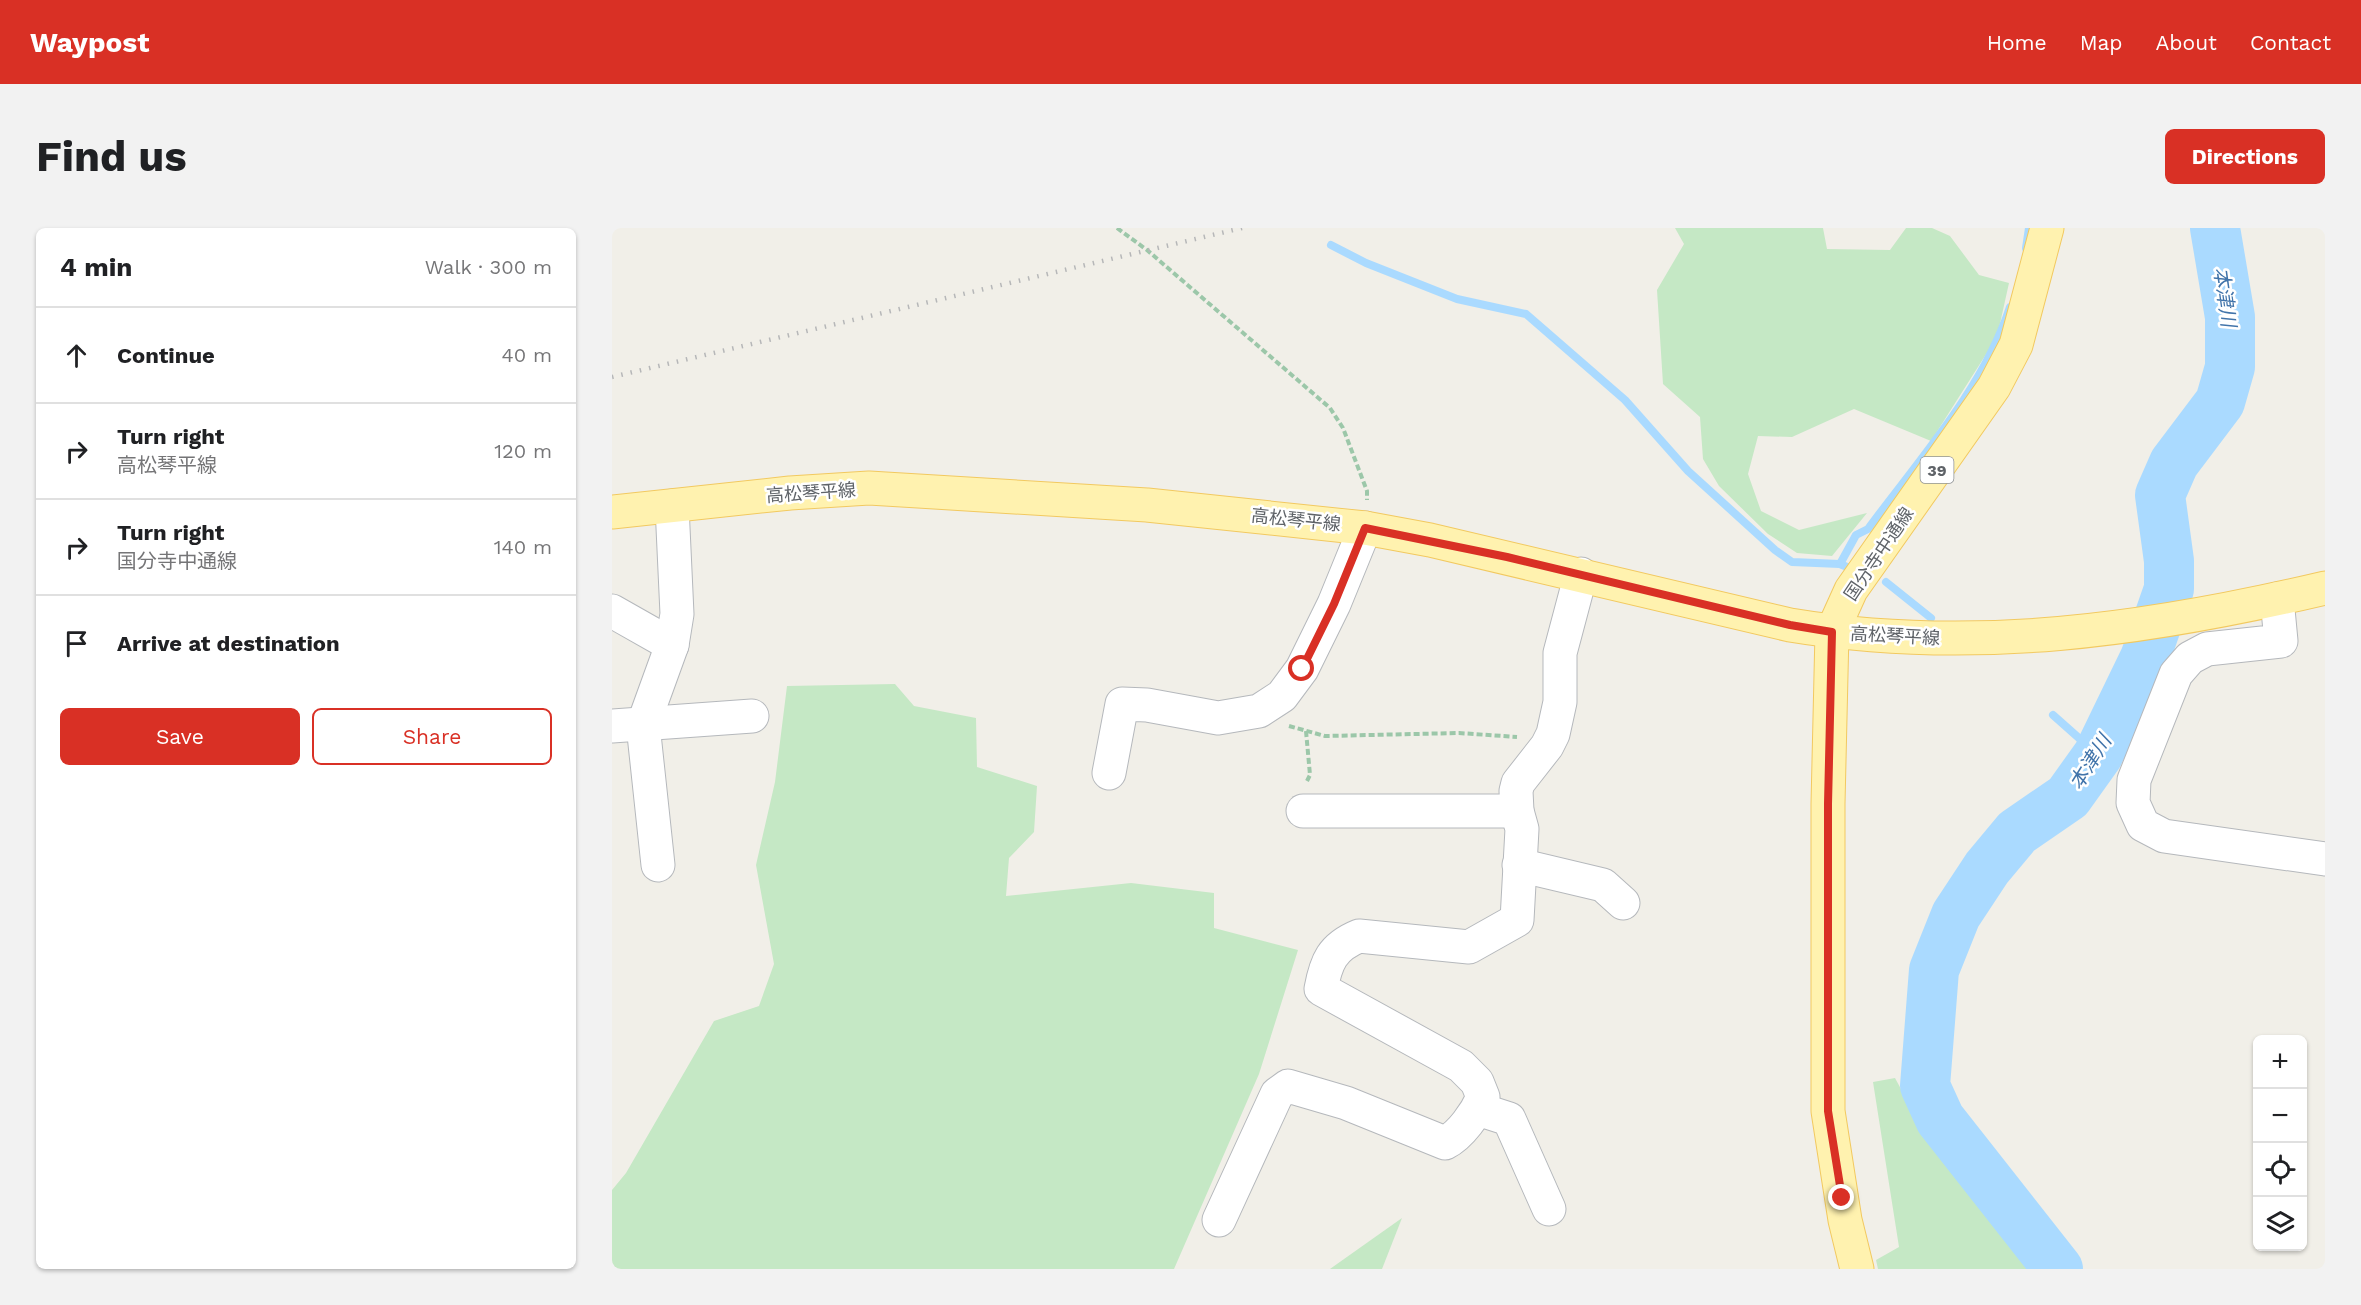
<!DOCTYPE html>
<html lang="en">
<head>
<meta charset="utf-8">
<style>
  :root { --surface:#fff; --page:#f2f2f2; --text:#202124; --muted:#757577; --line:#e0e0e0; --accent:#d93025 }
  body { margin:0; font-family:"Work Sans","Noto Sans JP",sans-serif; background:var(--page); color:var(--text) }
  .controls { position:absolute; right:18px; bottom:18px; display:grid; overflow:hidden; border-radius:9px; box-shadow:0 2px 4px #0004 }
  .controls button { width:54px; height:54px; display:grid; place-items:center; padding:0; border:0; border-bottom:2px solid var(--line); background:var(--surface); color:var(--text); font:30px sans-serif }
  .stop { position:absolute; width:18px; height:18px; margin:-14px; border:4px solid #d93025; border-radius:50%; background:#fff }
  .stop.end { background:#d93025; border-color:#fff; box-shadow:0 2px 6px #0008 }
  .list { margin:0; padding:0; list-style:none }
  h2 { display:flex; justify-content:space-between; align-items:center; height:78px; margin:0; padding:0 24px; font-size:26px }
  h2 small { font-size:20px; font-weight:400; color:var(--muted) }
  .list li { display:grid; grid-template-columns:39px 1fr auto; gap:18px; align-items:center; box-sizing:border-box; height:96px; padding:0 24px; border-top:2px solid var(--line) }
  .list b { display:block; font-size:22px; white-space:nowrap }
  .list p { margin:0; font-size:20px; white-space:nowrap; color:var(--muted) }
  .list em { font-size:20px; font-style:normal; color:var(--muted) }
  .actions { display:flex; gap:12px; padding:18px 24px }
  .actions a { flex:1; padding:14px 0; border:2px solid var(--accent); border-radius:9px; text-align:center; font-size:21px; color:var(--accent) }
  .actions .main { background:var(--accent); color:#fff }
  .icon { flex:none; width:33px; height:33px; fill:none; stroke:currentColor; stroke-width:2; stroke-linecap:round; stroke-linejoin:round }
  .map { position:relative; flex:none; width:1713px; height:1041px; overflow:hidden; border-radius:9px }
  header { display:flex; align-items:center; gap:36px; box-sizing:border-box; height:84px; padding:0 30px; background:var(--accent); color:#fff }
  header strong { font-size:28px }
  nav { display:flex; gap:33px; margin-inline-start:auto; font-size:21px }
  .intro { display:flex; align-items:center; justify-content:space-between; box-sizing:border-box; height:144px; padding:0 36px }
  h1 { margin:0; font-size:42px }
  .button { padding:15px 27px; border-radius:9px; background:var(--accent); color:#fff; font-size:21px; font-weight:700 }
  main { display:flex; gap:36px; padding:0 36px }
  aside { flex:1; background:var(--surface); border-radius:9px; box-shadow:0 2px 4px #0004 }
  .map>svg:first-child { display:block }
  .green { fill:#c5e8c5 }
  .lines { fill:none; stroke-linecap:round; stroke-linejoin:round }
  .stream { stroke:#aadaff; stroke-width:8 }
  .river { stroke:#aadaff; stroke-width:50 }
  .minor-casing { stroke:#b5b8bc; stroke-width:35 }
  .major-casing { stroke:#f2c960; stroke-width:35 }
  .path { stroke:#9cc7a9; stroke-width:4; stroke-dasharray:6 3; stroke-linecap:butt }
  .minor { stroke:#fff; stroke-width:33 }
  .major { stroke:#fff2af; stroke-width:33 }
  .rail { stroke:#b6b7b8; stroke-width:4.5; stroke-dasharray:1.5 8; stroke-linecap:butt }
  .route { stroke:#d93025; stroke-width:8 }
  .labels { text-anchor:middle; stroke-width:5; stroke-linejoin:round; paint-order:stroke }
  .shield { fill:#fff; stroke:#8f9295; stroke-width:1.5 }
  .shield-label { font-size:16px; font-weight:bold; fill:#5f6368 }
  .street-label { font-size:18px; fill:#5f6368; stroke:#fff }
  .water-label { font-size:20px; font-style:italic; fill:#4174aa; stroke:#fff }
</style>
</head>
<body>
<header>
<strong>Waypost</strong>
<nav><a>Home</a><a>Map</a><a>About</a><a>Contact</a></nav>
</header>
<div class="intro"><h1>Find us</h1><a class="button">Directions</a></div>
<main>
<aside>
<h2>4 min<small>Walk · 300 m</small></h2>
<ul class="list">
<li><svg class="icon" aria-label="ahead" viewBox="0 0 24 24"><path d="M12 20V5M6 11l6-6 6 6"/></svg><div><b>Continue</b></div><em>40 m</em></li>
<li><svg class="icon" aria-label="right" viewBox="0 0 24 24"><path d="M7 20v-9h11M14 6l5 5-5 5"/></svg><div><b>Turn right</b><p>高松琴平線</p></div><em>120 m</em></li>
<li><svg class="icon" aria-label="right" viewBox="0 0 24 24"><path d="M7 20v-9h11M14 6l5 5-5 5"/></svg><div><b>Turn right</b><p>国分寺中通線</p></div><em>140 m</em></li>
<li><svg class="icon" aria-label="arrive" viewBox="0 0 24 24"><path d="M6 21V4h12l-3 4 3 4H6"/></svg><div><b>Arrive at destination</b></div></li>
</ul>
<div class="actions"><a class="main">Save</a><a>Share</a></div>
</aside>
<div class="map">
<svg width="1713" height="1041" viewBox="0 0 1713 1041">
  <rect width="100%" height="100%" fill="#f1efe8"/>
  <!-- green -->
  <g class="green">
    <path d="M 1063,0 L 1211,0 L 1215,21 L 1278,22 L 1294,0 L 1320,0 L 1338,8 L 1367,47 L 1397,55 L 1385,109 L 1319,213 L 1242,181 L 1180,209 L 1146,208 L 1136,246 L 1149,283 L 1187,302 L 1255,285 L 1220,328 L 1185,325 L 1156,306 L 1107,258 L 1091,231 L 1088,189 L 1051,156 L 1045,62 L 1072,16 Z"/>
    <path d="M 283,456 L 302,478 L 364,490 L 365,539 L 425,558 L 422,604 L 397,630 L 394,668 L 519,655 L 602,665 L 602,700 L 686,722 L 647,846 L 562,1041 L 0,1041 L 0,962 L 14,945 L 102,793 L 147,778 L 162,736 L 144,637 L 163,554 L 175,458 Z"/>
    <path d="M 1283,850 L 1315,909 L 1427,1041 L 1266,1041 L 1264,1032 L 1287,1019 L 1261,854 Z"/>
    <path d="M 790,990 L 770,1041 L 718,1041 L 725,1036 Z"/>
  </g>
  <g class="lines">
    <!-- stream -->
    <g class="stream">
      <path d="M 719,17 L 754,35 L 845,71 L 914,86 L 1013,172 L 1076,243 L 1163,322 L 1180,334 L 1228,336 L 1235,339"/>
      <path d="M 1414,20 L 1417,0"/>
      <path d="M 1228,336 L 1244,307 L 1256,301 C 1306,233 1372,160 1398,79"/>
      <path d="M 1274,354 L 1319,390"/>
      <path d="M 1441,487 L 1486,527"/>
    </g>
    <!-- river -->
    <path class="river" d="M 1446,1041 L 1328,891 L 1313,858 L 1322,742 L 1344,687 L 1375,640 L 1405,604 L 1456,569 L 1486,527 L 1533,430 L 1557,361 L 1557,333 L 1548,267 L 1562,235 L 1608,174 L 1618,139 L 1618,89 L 1603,0"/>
    <!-- minor casing -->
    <g class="minor-casing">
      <g id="minor">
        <path d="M 1665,371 L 1669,413 L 1595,421 L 1578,430 L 1564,446 L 1522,552 L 1521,575 L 1531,597 L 1552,608 L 1713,631"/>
        <path d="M 0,383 L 60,417"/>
        <path d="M 0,498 L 140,488"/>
        <path d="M 497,545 L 510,476 L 535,477 L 606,490 L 647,483 L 670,468 L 690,441 L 722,376 L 753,300"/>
        <path d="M 691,583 L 905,583"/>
        <path d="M 46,637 L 31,497 L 60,417 L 65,386 L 60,278"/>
        <path d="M 907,637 L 991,657 L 1011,675"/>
        <path d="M 866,881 L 897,891 L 937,981"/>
        <path d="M 607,992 L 665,866 L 676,858 L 734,875 L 833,915 C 849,907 864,885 871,869 L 865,854 L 849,838 L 709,761 C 714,734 720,719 747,708 L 857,719 L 905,692 L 910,601 L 905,583 L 904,563 L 906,555 L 935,518 L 941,506 L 948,474 L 948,425 L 969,346"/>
      </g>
    </g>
    <!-- major casing -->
    <g class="major-casing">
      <g id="major">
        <path d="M 0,284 L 178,265 L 257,260 L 535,277 L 753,300 L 818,312 L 1178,397 C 1360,427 1535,402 1713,360"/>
        <path d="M 1245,1041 L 1233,992 L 1216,883 L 1216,576 L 1220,404 L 1239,362 L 1382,159 L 1404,117 L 1435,0"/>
      </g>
    </g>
    <!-- path -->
    <g class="path">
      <path d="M 505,0 L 535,22 L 718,180 L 731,200 L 755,263 L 755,272"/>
      <path d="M 677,498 L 713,508 L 847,505 L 905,509"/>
      <path d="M 694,503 L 698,547 L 695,553"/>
    </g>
    <!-- minor -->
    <use href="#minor" class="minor"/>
    <!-- major -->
    <use href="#major" class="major"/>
    <!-- rail -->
    <path class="rail" d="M 0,149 L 630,0"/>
  </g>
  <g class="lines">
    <!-- route -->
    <path class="route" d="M 690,441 L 722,376 L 753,300 L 895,329 L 1178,397 L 1220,404 L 1216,576 L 1216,883 L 1230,970"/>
  </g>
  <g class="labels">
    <!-- shield labels -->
    <rect class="shield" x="1308.5" y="229" width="33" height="26" rx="4.5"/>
    <g class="shield-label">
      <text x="1325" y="248">39</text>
    </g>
    <!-- street labels -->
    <g class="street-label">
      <text transform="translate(199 265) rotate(-4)" y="6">高松琴平線</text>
      <text transform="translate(684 292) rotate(6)" y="6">高松琴平線</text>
      <text transform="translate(1267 326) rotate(-56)" y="6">国分寺中通線</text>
      <text transform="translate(1283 408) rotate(3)" y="6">高松琴平線</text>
    </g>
    <!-- water labels -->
    <g class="water-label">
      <text transform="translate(1613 69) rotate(82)" y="7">本津川</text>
      <text transform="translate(1478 534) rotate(-58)" y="7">本津川</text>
    </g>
  </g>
</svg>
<div class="controls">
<button>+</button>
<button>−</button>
<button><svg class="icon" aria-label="locate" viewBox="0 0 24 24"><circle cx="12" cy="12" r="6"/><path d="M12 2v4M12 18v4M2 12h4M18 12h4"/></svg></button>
<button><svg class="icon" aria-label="layers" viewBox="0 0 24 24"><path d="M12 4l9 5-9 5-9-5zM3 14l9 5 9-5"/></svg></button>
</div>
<div class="stop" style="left:690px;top:441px"></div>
<div class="stop end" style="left:1230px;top:970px"></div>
</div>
</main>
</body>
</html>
